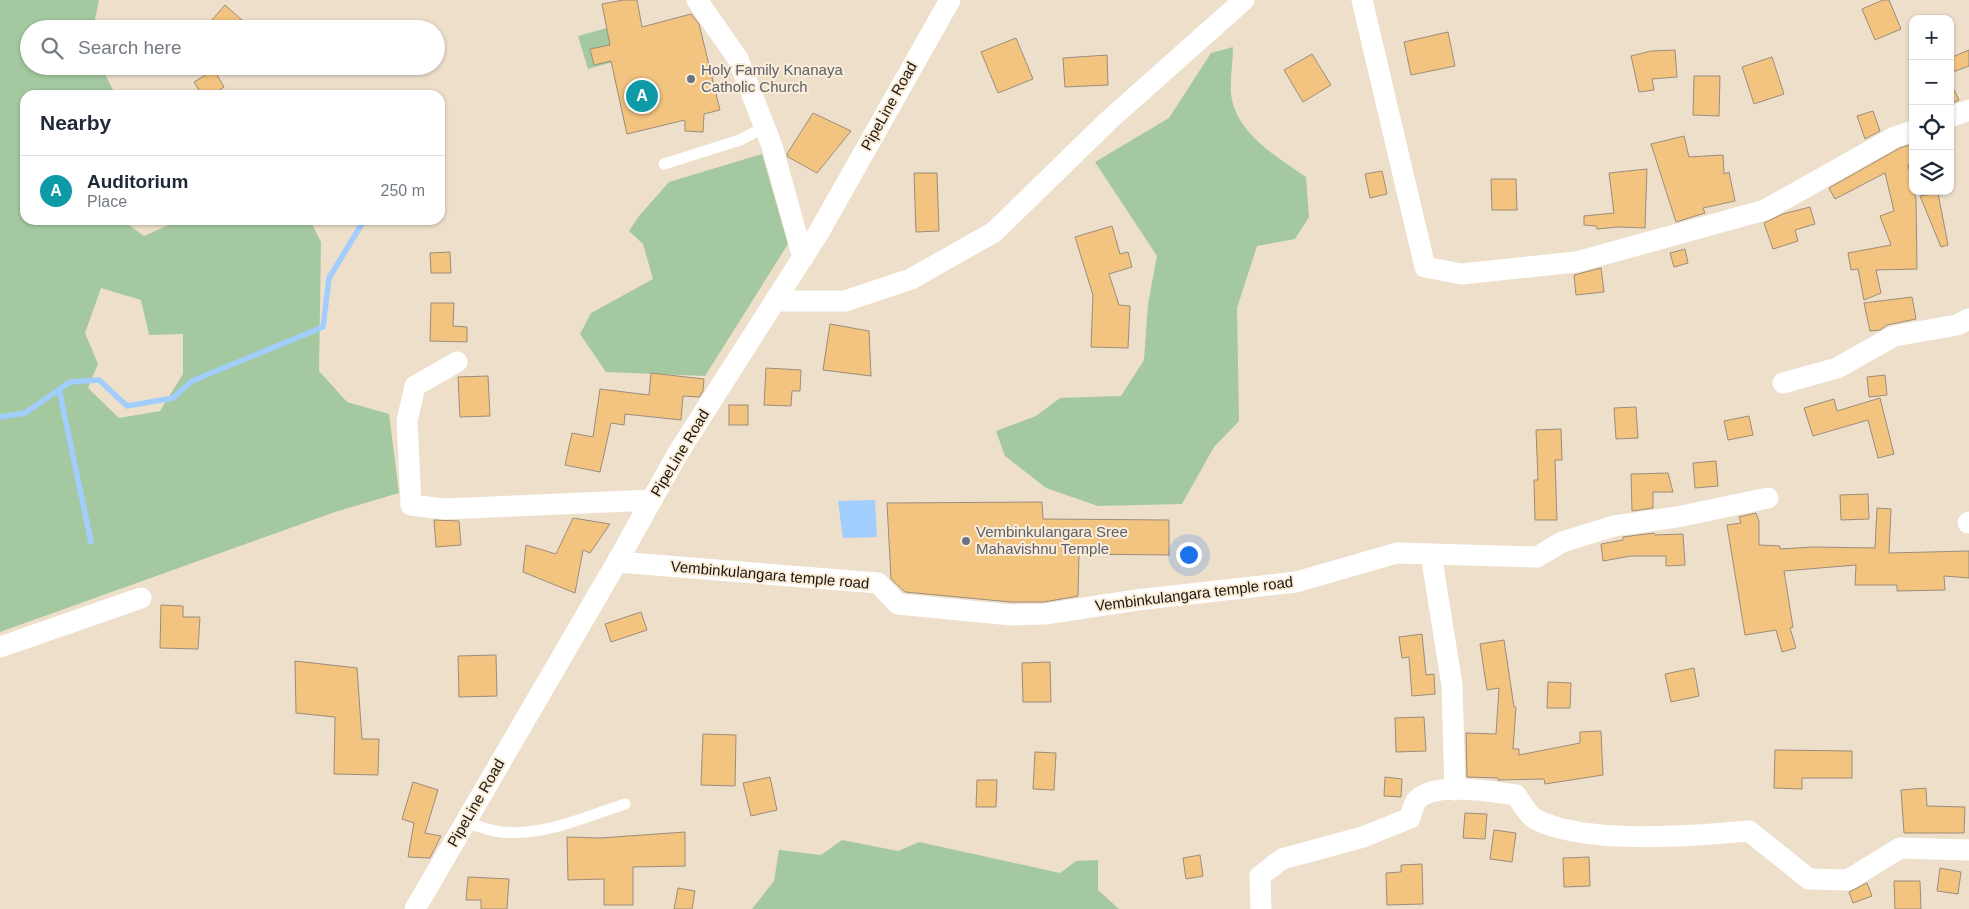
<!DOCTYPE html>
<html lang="en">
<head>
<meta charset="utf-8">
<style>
  :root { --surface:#fff; --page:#f2f2f3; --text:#1f2937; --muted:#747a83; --line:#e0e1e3; --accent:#d93025 }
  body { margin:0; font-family:Helvetica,sans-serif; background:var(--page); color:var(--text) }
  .controls { position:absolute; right:15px; top:15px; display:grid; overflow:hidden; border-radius:10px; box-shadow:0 1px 4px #0004 }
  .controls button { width:45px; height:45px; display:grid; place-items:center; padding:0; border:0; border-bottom:1px solid var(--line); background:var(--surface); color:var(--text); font:25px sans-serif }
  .you { position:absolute; left:1188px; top:554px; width:18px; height:18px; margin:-12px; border:4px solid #fff; border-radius:50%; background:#1a73e8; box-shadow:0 0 0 8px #1a73e833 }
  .badge { display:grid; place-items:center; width:32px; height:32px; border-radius:50%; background:var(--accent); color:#fff; font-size:16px; font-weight:700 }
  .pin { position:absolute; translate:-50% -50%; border:2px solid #fff; box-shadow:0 1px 5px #0006 }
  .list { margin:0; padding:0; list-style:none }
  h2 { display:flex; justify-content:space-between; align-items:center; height:65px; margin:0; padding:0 20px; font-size:21px }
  h2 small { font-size:16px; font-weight:400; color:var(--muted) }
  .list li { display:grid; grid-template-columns:32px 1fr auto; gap:15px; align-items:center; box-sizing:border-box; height:70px; padding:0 20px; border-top:1px solid var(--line) }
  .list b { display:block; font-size:19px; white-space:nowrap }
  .list p { margin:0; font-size:16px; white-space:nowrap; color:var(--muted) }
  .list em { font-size:16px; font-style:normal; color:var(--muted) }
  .icon { flex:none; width:28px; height:28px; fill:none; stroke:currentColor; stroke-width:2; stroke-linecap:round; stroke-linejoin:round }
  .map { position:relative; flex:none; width:1969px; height:909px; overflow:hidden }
  .search { position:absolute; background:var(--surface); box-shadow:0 1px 4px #0004; left:20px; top:20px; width:425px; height:55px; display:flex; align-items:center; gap:12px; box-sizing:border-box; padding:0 18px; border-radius:28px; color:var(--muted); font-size:19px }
  .panel { position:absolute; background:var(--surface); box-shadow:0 1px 4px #0004; left:20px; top:90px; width:425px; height:135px; border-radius:15px }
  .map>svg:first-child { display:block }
  .green { fill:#a4c9a1; fill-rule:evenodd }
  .water { fill:#a1cefc }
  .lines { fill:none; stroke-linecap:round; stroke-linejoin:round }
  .stream { stroke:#a1cefc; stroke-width:5.5 }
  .building { fill:#f3c480; stroke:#9b8d7b }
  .lane { stroke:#fff; stroke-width:11 }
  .street { stroke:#fff; stroke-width:21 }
  .worship-dot { fill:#6b7280; stroke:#fbecd8; stroke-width:2 }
  .labels { text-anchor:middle; stroke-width:4; stroke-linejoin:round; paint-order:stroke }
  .worship-label { font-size:15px; fill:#5b616d; stroke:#fbecd8; text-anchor:start }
  .street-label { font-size:15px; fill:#1b160f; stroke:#fbecd8 }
</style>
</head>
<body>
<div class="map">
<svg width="1969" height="909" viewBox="0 0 1969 909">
  <rect width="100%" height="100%" fill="#eedfcb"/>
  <!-- green -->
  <g class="green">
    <path d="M 0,0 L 99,0 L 93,29 L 29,29 L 29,66 L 101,66 L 113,90 L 93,95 L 25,95 L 25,220 L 122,220 L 144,236 L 180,220 L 310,220 L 321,242 L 319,371 L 347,402 L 389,414 L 399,493 L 335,512 L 0,632 ZM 101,288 L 141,300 L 149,335 L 183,334 L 183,374 L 160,411 L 119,418 L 88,388 L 98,364 L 85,333 Z"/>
    <path d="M 636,20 L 645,53 L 588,69 L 578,36 Z"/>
    <path d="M 1233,47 C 1233,62 1230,78 1231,93 C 1235,133 1277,157 1306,177 L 1309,217 L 1295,239 L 1257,246 L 1237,308 L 1239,421 L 1214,447 L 1182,504 L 1098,506 L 1046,488 L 1005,456 L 996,431 L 1036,416 L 1060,398 L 1121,396 L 1144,360 L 1148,304 L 1157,256 L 1095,162 L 1169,118 L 1211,53 Z"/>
    <path d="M 762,154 L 788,244 L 705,376 L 606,372 L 580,334 L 591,313 L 653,279 L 643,244 L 629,231 L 639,216 L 669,182 Z"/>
    <path d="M 842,840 L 898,851 L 919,842 L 1060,873 L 1076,861 L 1098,860 L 1098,890 L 1119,909 L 752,909 L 774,881 L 779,850 L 821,855 Z"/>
  </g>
  <!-- water -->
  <path class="water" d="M 875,500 L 877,537 L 843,538 L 838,501 Z"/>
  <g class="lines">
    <!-- stream -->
    <g class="stream">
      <path d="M 59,389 L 91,542"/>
      <path d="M 0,417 L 25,413 L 70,382 L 99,380 L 127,406 L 173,398 L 192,381 L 323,327 L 329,278 L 363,222 L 367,220"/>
    </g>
  </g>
  <!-- building -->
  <g class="building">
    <path d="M 624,0 L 637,0 L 642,27 L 691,14 L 699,24 L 720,110 L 704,114 L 703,132 L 685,131 L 685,120 L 627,134 L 611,61 L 594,65 L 590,49 L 610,45 L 602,4 Z"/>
    <path d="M 1883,0 L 1889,0 L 1901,29 L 1875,40 L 1862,9 Z"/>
    <path d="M 225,5 L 252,29 L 204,29 Z"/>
    <path d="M 1448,32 L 1455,66 L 1411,75 L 1404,42 Z"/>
    <path d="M 1016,38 L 1033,79 L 998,93 L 981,52 Z"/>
    <path d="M 1675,50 L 1677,77 L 1652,79 L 1654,90 L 1639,92 L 1631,56 L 1651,51 Z"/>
    <path d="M 1969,50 L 1969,66 L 1950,73 L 1950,58 Z"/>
    <path d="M 1312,54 L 1331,85 L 1303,102 L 1284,70 Z"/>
    <path d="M 1107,55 L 1108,85 L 1065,87 L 1063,58 Z"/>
    <path d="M 1772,57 L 1784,94 L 1754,104 L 1742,67 Z"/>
    <path d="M 214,70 L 224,87 L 211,95 L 202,95 L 194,82 Z"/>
    <path d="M 1694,76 L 1720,76 L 1719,116 L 1693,115 Z"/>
    <path d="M 1950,82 L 1959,100 L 1950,104 Z"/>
    <path d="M 1873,111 L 1880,131 L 1865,139 L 1857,116 Z"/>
    <path d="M 813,113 L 851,131 L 817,173 L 788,157 L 787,154 Z"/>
    <path d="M 1684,136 L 1689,157 L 1723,155 L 1724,174 L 1729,172 L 1735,201 L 1703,208 L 1705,213 L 1676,222 L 1651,144 Z"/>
    <path d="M 1913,144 L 1913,161 L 1908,165 L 1916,199 L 1917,269 L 1876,270 L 1881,293 L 1864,300 L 1858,269 L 1851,270 L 1848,253 L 1891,245 L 1880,216 L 1894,211 L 1885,173 L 1835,199 L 1829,188 L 1900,148 Z"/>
    <path d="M 1647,169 L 1645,228 L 1618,227 L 1597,229 L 1596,226 L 1584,225 L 1584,216 L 1614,213 L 1609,173 Z"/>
    <path d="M 1382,171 L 1387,194 L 1370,198 L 1365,174 Z"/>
    <path d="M 914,173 L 937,173 L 939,231 L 916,232 Z"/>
    <path d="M 1491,179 L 1516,179 L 1517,210 L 1492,210 Z"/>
    <path d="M 1938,193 L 1948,245 L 1941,247 L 1920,196 Z"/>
    <path d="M 1810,207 L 1815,224 L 1795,230 L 1798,241 L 1773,249 L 1764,223 L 1783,214 Z"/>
    <path d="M 1112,226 L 1120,254 L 1128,252 L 1132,267 L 1109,274 L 1119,305 L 1130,306 L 1128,348 L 1091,347 L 1093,295 L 1075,237 Z"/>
    <path d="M 1685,249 L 1688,263 L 1674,267 L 1670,253 Z"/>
    <path d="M 450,252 L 451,273 L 431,273 L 430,253 Z"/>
    <path d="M 1601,268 L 1604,292 L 1576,295 L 1574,275 Z"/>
    <path d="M 1912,297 L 1916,319 L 1887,325 L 1880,330 L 1870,331 L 1864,303 Z"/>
    <path d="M 431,303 L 454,303 L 453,326 L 467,327 L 467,342 L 430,341 Z"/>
    <path d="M 830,324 L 869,331 L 871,376 L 823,370 Z"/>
    <path d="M 766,368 L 801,370 L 800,391 L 792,391 L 791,406 L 764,405 Z"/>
    <path d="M 651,373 L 704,379 L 703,391 L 699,397 L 683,396 L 681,420 L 625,414 L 624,425 L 611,423 L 600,472 L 565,465 L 572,433 L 593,437 L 600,389 L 649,395 Z"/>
    <path d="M 1885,375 L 1887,395 L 1869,397 L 1867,377 Z"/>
    <path d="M 488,376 L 490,416 L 460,417 L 458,377 Z"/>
    <path d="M 1880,398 L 1894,454 L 1878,458 L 1868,420 L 1813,436 L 1804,408 L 1834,399 L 1837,411 Z"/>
    <rect x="729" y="405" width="19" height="20"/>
    <path d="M 1636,407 L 1638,438 L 1616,439 L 1614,408 Z"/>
    <path d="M 1749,416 L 1753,435 L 1728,440 L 1724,421 Z"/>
    <path d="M 1561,429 L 1562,460 L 1555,460 L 1557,520 L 1535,520 L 1534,480 L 1538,480 L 1536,430 Z"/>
    <path d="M 1716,461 L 1718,486 L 1695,488 L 1693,463 Z"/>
    <path d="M 1668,473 L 1673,492 L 1653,492 L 1653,508 L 1632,511 L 1631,474 Z"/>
    <path d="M 1868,494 L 1869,519 L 1841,520 L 1840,495 Z"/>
    <path d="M 1042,502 L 1043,519 L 1169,520 L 1169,555 L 1079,554 L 1078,596 L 1044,602 L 1011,602 L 905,592 L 891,579 L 887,503 Z"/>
    <path d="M 1877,508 L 1891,509 L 1889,553 L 1969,551 L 1969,578 L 1944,576 L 1945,590 L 1897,591 L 1897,585 L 1855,585 L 1856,565 L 1784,571 L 1793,627 L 1790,628 L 1796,648 L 1782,652 L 1776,630 L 1745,635 L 1727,525 L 1741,523 L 1739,517 L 1756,513 L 1759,521 L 1759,545 L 1780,546 L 1780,549 L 1813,547 L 1875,548 Z"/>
    <path d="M 573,518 L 610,524 L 590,553 L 583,550 L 575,593 L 523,572 L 526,545 L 556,554 Z"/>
    <path d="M 434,520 L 459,521 L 461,545 L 436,547 Z"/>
    <path d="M 1654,533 L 1655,535 L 1683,534 L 1685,565 L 1666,566 L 1666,556 L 1631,556 L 1603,561 L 1601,544 L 1623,540 L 1623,537 Z"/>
    <path d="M 161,605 L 183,606 L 183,617 L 200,617 L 198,649 L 160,648 Z"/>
    <path d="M 641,612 L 647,630 L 611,642 L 605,624 Z"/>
    <path d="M 1422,634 L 1426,675 L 1434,674 L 1435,694 L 1412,696 L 1409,657 L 1402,658 L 1399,637 Z"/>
    <path d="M 1504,640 L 1514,707 L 1516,707 L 1513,749 L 1519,749 L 1519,755 L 1580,743 L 1580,732 L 1601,731 L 1603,775 L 1545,784 L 1544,779 L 1498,780 L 1498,778 L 1467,777 L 1466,733 L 1496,734 L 1499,688 L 1487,690 L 1480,644 Z"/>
    <path d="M 496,655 L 497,696 L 459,697 L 458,656 Z"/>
    <path d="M 295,661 L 357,668 L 362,739 L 379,739 L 378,775 L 334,774 L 335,717 L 296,713 Z"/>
    <path d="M 1050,662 L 1051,702 L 1023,702 L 1022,663 Z"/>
    <path d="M 1694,668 L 1699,696 L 1671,702 L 1665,674 Z"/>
    <path d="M 1548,682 L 1571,683 L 1570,708 L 1547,708 Z"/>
    <path d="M 1424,717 L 1426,751 L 1396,752 L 1395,718 Z"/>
    <path d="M 703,734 L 736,735 L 735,786 L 701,785 Z"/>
    <path d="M 1775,750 L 1852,751 L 1852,778 L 1802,778 L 1802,789 L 1774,788 Z"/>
    <path d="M 1035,752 L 1056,753 L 1054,790 L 1033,789 Z"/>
    <path d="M 770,777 L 777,810 L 751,816 L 743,783 Z"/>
    <path d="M 1385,777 L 1402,779 L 1401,797 L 1384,796 Z"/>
    <path d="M 977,780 L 997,780 L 996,807 L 976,807 Z"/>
    <path d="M 413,782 L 438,790 L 425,833 L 441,836 L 430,858 L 408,857 L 414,823 L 402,819 Z"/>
    <path d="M 1926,788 L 1927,806 L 1965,807 L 1964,833 L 1904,833 L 1901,790 Z"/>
    <path d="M 1465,813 L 1487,814 L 1485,839 L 1463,838 Z"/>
    <path d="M 1494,830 L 1516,833 L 1512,862 L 1490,859 Z"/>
    <path d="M 685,832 L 685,866 L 633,867 L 633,905 L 604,905 L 604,879 L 568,880 L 567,837 L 600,838 Z"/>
    <path d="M 1200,855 L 1203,876 L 1186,879 L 1183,858 Z"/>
    <path d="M 1589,857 L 1590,886 L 1564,887 L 1563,858 Z"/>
    <path d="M 1422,864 L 1423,904 L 1387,905 L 1386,873 L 1401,872 L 1401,865 Z"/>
    <path d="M 1940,868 L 1961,872 L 1958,894 L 1937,891 Z"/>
    <path d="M 468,877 L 509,879 L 507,909 L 481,909 L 481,900 L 466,900 Z"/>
    <path d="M 1894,881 L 1920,881 L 1921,909 L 1895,909 Z"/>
    <path d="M 1867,883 L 1872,896 L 1853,903 L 1849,892 Z"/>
    <path d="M 678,888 L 695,891 L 692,909 L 674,909 Z"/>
  </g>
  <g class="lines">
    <!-- lane -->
    <g class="lane">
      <path d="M 664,164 L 740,140 L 765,127"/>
      <path d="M 465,822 C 475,825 485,829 495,831 C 538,839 585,817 625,804"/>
    </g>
    <!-- street -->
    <g class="street">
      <path d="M 697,0 L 738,59 L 772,146 L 803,258"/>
      <path d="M 1362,0 L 1425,267 L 1461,274 L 1576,262 L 1765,210 L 1895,137 L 1913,131"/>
      <path d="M 1950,117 L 1969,110"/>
      <path d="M 775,301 L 845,301 L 911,279 L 994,232 L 1108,121 L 1244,0"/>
      <path d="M 457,362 L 415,386 L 407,421 L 411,505 L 444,509 L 652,500"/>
      <path d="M 1783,383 L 1837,368 L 1894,336 L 1957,325 L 1969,319"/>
      <path d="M 1968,523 L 1969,522"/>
      <path d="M 1431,554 L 1452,685 L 1455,790"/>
      <path d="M 617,562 L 878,583 L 898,604 L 1011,615 L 1045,614 L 1137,600 L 1296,582 L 1397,553 L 1537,557 L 1562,542 L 1614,526 L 1677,517 L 1768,498"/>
      <path d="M 0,647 L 141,598"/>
      <path d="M 415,909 L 617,562 L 678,453 L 819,232 L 950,0"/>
      <path d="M 1261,909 L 1260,876 L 1282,859 L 1363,837 L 1410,818 C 1412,813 1413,804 1417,800 C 1435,781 1492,792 1516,795 C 1521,802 1528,815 1535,819 C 1584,845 1693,836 1749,831 L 1809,879 L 1848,880 L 1900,848 L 1969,850"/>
    </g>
  </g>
  <!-- markers -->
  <g class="worship-dot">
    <circle cx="691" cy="79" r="5"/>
    <circle cx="966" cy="541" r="5"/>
  </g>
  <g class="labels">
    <!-- worship labels -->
    <g class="worship-label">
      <text x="701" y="75">Holy Family Knanaya<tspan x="701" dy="17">Catholic Church</tspan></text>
      <text x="976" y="537">Vembinkulangara Sree<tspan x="976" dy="17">Mahavishnu Temple</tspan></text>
    </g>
    <!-- street labels -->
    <g class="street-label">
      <text transform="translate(889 106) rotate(-61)" y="5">PipeLine Road</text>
      <text transform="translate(680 453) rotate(-59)" y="5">PipeLine Road</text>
      <text transform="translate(770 575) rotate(5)" y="5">Vembinkulangara temple road</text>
      <text transform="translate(1194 594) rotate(-7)" y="5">Vembinkulangara temple road</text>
      <text transform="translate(476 803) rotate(-60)" y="5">PipeLine Road</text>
    </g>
  </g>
</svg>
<div class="controls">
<button>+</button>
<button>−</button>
<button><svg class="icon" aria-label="locate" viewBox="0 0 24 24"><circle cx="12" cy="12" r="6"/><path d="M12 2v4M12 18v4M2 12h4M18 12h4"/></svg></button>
<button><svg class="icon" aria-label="layers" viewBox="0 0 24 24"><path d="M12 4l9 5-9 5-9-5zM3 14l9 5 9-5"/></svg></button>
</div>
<div class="you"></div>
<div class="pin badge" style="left:642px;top:96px;background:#0f9aa8">A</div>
<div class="search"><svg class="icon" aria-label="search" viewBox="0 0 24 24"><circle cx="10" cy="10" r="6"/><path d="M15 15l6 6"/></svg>Search here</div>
<section class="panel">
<h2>Nearby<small></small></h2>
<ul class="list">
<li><span class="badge" style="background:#0f9aa8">A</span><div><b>Auditorium</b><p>Place</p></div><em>250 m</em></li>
</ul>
</section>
</div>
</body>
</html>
